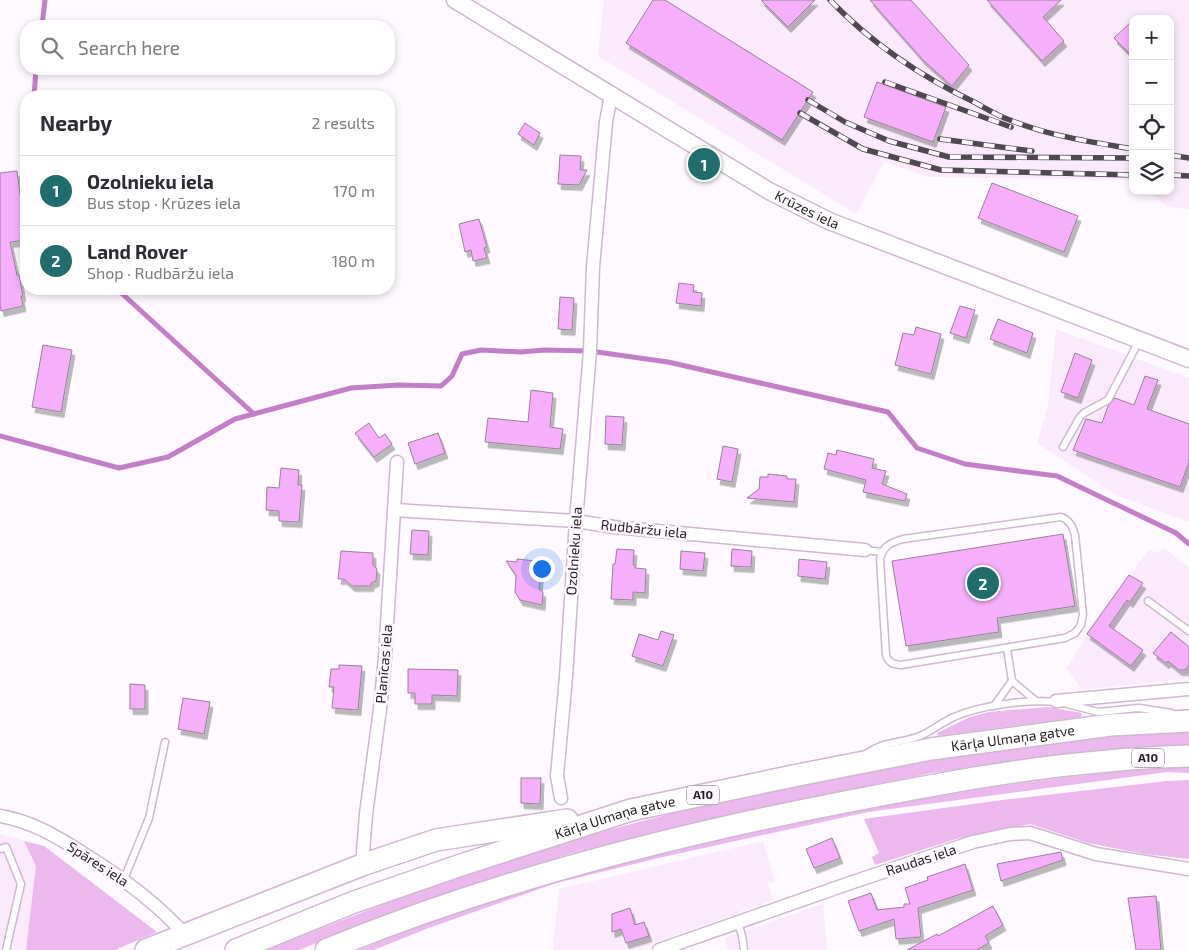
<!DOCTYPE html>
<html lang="en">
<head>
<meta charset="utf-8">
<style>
  :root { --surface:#fff; --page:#f2f2f3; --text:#2b2b33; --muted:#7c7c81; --line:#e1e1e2; --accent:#216d6d }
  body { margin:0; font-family:"Exo 2",sans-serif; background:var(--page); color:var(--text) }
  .controls { position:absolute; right:15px; top:15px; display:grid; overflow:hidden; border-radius:10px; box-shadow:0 2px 8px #0003 }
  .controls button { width:45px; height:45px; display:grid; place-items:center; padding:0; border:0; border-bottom:1px solid var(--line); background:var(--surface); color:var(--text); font:25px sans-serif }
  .you { position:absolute; left:541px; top:568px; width:18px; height:18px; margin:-12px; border:4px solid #fff; border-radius:50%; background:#1a73e8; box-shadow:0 0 0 8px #1a73e833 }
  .badge { display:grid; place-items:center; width:32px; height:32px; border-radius:50%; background:var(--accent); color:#fff; font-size:16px; font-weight:700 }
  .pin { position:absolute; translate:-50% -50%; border:2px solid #fff; box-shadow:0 1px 5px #0006 }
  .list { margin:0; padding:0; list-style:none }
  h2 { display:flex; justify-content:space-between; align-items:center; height:65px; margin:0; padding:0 20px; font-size:21px }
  h2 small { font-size:16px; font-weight:400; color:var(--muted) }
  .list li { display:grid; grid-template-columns:32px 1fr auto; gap:15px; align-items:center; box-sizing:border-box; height:70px; padding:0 20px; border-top:1px solid var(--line) }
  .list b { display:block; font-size:19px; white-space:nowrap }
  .list p { margin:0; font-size:16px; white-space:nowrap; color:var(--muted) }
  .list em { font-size:16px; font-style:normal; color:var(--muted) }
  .icon { flex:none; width:28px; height:28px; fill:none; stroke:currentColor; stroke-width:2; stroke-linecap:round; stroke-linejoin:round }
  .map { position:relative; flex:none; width:1189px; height:950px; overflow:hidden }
  .search { position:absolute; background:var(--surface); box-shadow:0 2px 8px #0003; left:20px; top:20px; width:375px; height:55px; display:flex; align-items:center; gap:12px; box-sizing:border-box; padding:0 18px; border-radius:20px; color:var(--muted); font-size:19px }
  .panel { position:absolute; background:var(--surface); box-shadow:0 2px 8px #0003; left:20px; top:90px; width:375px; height:205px; border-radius:20px }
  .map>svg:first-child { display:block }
  .built { fill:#fbeafc }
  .green { fill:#ecb9ef }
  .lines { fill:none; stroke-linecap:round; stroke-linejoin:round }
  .stream { stroke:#c27fc7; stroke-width:5 }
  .building { fill:#f6b0fb; stroke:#978198; filter:url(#shadow) }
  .service-casing { stroke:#cfb8d0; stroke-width:9 }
  .minor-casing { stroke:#cfb8d0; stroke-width:15 }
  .tertiary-casing { stroke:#cfb8d0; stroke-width:19 }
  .trunk-casing { stroke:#cfb8d0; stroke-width:24 }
  .service { stroke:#fff; stroke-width:6 }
  .minor { stroke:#fff; stroke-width:12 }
  .tertiary { stroke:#fff; stroke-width:16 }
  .trunk { stroke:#fff; stroke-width:21 }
  .rail-casing { stroke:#504850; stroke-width:5.5 }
  .rail { stroke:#fef9fe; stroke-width:4; stroke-dasharray:11; stroke-linecap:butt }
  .labels { text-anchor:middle; stroke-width:5; stroke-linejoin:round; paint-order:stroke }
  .shield { fill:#fef9fe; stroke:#665e66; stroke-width:1 }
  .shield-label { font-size:12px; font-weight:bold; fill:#251c25 }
  .street-label { font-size:14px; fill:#251c25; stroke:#fef9fe }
</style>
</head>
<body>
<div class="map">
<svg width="1189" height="950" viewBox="0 0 1189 950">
  <defs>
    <filter id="shadow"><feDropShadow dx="3" dy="5.5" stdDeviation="0" flood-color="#0004"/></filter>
  </defs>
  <rect width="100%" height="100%" fill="#fef9fe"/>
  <!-- built -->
  <g class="built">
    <path d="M 604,0 L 1189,0 L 1189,209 L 1169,207 L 1148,191 L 1170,191 L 1170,19 L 1133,19 L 1133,180 L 928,177 L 884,162 L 856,214 L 598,56 Z"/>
    <path d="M 1056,329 L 1189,378 L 1189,522 L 1116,495 L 1037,443 L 1048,405 Z"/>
    <path d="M 1164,548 L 1189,568 L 1189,678 L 1082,690 L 1067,668 L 1087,634 L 1149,549 L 1157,553 Z"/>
    <path d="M 0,834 L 44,846 L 95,885 L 88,950 L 0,950 Z"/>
    <path d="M 763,841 L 775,882 L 768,884 L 773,900 L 635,950 L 553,950 L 559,889 Z"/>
    <path d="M 823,904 L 827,950 L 728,950 L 725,938 Z"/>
  </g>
  <!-- green -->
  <g class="green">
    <path d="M 1048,707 L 1082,713 L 1081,717 L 938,736 L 937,733 L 970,717 L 989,712 Z"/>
    <path d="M 1189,731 L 1189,745 L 1109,750 L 932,773 L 742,812 L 569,854 L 415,904 L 299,950 L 266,950 L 463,873 L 612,829 L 732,798 L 904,765 L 1000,750 L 1106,736 Z"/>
    <path d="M 1189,767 L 1189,773 L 1167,772 L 868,812 L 663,857 L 556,883 L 426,929 L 374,950 L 359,950 L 437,919 L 556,881 L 731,836 L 846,812 L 998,786 L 1115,771 Z"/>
    <path d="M 1189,780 L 1189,859 L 1144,854 L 1088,843 L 1030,824 L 956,839 L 875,865 L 872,857 L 879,853 L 864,819 L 1002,800 L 1167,781 Z"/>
    <path d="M 24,841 L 44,846 L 157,932 L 115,950 L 26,950 L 36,866 Z"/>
  </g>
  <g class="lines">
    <!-- stream -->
    <g class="stream">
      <path d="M 42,26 L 45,0"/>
      <path d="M 34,96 L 36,69"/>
      <path d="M 117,289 L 254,414"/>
      <path d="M 0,436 L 119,468 L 168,457 L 235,419 L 351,388 L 399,385 L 441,386 L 452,376 L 462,354 L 481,350 L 521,352 L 544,350 L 590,351 L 668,362 L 888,412 L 917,448 L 965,464 L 1057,476 L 1176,533 L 1189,544"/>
    </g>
  </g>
  <!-- building -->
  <g class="building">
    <path d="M 653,0 L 665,0 L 813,92 L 782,140 L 626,43 Z"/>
    <path d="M 761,0 L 815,0 L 788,27 Z"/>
    <path d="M 870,0 L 911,0 L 969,65 L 952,86 L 923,60 Z"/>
    <path d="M 987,0 L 1061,0 L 1043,17 L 1064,41 L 1042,61 Z"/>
    <path d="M 1133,20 L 1133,57 L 1114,38 Z"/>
    <path d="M 877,82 L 946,107 L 933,142 L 864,117 Z"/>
    <path d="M 525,123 L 540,133 L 534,145 L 518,134 Z"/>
    <path d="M 560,155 L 581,156 L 580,170 L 587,170 L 579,185 L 558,184 Z"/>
    <path d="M 17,171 L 24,224 L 22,224 L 26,240 L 10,242 L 17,275 L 19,275 L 23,296 L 21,296 L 23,306 L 1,311 L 0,304 L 0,173 Z"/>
    <path d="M 992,183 L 1078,216 L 1064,252 L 978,218 Z"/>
    <path d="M 479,219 L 487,247 L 484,248 L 487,258 L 473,261 L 471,250 L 465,252 L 459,224 Z"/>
    <path d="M 679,283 L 694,285 L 693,292 L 702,293 L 701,306 L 676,303 Z"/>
    <path d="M 560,297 L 574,298 L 572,330 L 558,329 Z"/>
    <path d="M 960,306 L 975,310 L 966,338 L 950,333 Z"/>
    <path d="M 998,319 L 1033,333 L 1027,353 L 990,339 Z"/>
    <path d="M 916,327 L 941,334 L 931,374 L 895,365 L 903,333 L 914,335 Z"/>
    <path d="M 43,345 L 72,350 L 61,412 L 32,407 Z"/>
    <path d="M 1075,353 L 1092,360 L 1078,398 L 1061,392 Z"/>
    <path d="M 1145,376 L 1158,380 L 1147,409 L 1189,424 L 1189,462 L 1180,487 L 1073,450 L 1086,419 L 1102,423 L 1108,406 L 1115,398 L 1134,405 Z"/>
    <path d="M 531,390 L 553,393 L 550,427 L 563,429 L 560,449 L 485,442 L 488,418 L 528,422 Z"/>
    <path d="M 606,416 L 624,417 L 622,445 L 605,444 Z"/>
    <path d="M 369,423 L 379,438 L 385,434 L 392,444 L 374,457 L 355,433 Z"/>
    <path d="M 438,433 L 445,453 L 415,464 L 408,443 Z"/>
    <path d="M 723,446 L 738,449 L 732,482 L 717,479 Z"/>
    <path d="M 837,450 L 874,459 L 872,468 L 886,471 L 882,484 L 907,494 L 905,501 L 863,492 L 866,480 L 824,469 L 828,453 L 836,455 Z"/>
    <path d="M 281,468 L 299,470 L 298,485 L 302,485 L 299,522 L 279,521 L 279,511 L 266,510 L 267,487 L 279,488 Z"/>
    <path d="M 768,474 L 787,476 L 787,479 L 796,479 L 794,502 L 747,498 L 759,489 L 760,477 L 768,477 Z"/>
    <path d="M 412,530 L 429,531 L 428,555 L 410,554 Z"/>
    <path d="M 1063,534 L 1075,606 L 997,618 L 999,632 L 906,646 L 892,561 Z"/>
    <path d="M 617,549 L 634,550 L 633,565 L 635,566 L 635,568 L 646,569 L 645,593 L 633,592 L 633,600 L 611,599 L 613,564 L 615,564 Z"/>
    <path d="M 732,549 L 752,551 L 751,567 L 731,566 Z"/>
    <path d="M 341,551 L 373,553 L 373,565 L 377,569 L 376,581 L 371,583 L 371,586 L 352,586 L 344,579 L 338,579 Z"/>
    <path d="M 681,551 L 705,553 L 703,571 L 680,569 Z"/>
    <path d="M 517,559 L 536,561 L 541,567 L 539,589 L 543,592 L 542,605 L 520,600 L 515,592 L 516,575 L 506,561 L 517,562 Z"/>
    <path d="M 799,559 L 827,562 L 825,579 L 798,576 Z"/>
    <path d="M 1129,575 L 1143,583 L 1130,602 L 1127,600 L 1109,626 L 1143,650 L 1131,666 L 1087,634 Z"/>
    <path d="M 661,631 L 674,635 L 663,666 L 632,656 L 639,634 L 658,640 Z"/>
    <path d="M 1171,632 L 1189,647 L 1189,665 L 1185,670 L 1179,670 L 1168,661 L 1166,663 L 1153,653 Z"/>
    <path d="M 339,665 L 362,666 L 358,710 L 332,708 L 334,687 L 329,687 L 331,669 L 339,669 Z"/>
    <path d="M 408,669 L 458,670 L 457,696 L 432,695 L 432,704 L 415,704 L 415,693 L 408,693 Z"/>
    <path d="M 130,684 L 145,685 L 145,709 L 130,709 Z"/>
    <path d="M 183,698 L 210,702 L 204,734 L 178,729 Z"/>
    <path d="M 521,778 L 541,778 L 540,804 L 521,803 Z"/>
    <path d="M 832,838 L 840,858 L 814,868 L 806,849 Z"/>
    <path d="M 1061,852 L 1063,860 L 1001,881 L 997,864 Z"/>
    <path d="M 965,864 L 973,890 L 918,908 L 921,937 L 896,939 L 894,919 L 859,931 L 848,901 L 871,893 L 877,910 L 904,907 L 904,904 L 910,904 L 905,888 L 928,880 L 927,877 Z"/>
    <path d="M 1156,896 L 1161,950 L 1136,950 L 1128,898 Z"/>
    <path d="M 993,906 L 1003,925 L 985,936 L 989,943 L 976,950 L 907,950 L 937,934 L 938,936 Z"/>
    <path d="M 630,908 L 635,925 L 644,922 L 649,936 L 626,943 L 621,929 L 612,932 L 612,914 Z"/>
  </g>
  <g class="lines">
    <!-- service casing -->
    <g class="service-casing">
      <g id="service">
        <path d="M 1063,447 L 1080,417 L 1084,413 L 1108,400 L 1139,341"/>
        <path d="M 1061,517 C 1070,520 1073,527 1075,535 L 1083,614 L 1081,625 L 1075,633 L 1065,638 L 901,665 C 892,664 889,663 886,655 L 880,559 C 884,545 890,543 903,539 Z"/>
        <path d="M 865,550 L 882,552"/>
        <path d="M 1148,601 L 1189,631"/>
        <path d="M 1012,681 L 1036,701"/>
        <path d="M 1067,704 L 1098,712 L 1139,708 L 1171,713"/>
        <path d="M 994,706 L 1012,681 L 1007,648"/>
        <path d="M 866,754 C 885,740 900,744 920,736 C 932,731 942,722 954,717 C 981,705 1029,699 1057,702"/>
        <path d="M 0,849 L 6,847 L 21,884 L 6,950"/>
        <path d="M 124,879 L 149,818 L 165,742"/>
        <path d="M 738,922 L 742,936 L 744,950"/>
      </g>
    </g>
    <!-- minor casing -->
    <g class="minor-casing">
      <g id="minor">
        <path d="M 394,510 L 576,521 L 614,527 L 865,550"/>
        <path d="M 1056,701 L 1189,689"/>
        <path d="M 561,798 L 557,776 L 566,677 L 576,521 L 590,351 L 593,267 L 606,122 L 611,95"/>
        <path d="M 0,816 C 34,822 57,837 86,855 C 121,877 157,903 184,934"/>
        <path d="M 362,865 L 366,814 L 380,709 L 385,657 L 397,462"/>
        <path d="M 659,950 L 853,882 L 973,842 L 1010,834 L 1030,833 L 1096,854 L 1189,869"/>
      </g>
    </g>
    <!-- tertiary casing -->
    <g class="tertiary-casing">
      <g id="tertiary">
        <path id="s1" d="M 455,0 L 769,191 L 829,221 L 1189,359"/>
      </g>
    </g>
    <!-- trunk casing -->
    <g class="trunk-casing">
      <g id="trunk">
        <path d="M 146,950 L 362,865 L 436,840 L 567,820"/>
        <path id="s2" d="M 236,950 L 354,902 L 461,865 L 631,810 L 803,774 L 931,749 L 1111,725 L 1189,721"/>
        <path d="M 326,950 C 491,882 665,837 840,803 C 929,786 1019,768 1109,761 C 1135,758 1162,757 1189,756"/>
      </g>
    </g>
    <!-- service -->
    <use href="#service" class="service"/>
    <!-- minor -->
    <use href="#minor" class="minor"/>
    <!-- tertiary -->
    <use href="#tertiary" class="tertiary"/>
    <!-- trunk -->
    <use href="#trunk" class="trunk"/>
    <!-- rail casing -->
    <g class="rail-casing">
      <g id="rail">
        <path d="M 830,0 C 872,44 922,77 976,103 C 987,109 998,116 1010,120 C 1049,136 1092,142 1133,149"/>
        <path d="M 885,82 L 1011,127"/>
        <path d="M 808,100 L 845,122 L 889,141 L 949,157 L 1133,158"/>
        <path d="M 800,113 L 863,149 L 941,170 L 1133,175"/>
        <path d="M 940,139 L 1032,151"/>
        <path d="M 1170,155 L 1189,158"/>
        <path d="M 1170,175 L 1189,176"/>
      </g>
    </g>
    <!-- rail -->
    <use href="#rail" class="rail"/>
  </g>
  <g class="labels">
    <!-- shield labels -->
    <g class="shield">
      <rect x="1132" y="748.5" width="32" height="19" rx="4"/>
      <rect x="687" y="785.5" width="32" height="19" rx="4"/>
    </g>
    <g class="shield-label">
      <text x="1148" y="762">A10</text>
      <text x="703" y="799">A10</text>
    </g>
    <!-- street labels -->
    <g class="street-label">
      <text dy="5" stroke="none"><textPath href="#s1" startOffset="410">Krūzes iela</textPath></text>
      <text transform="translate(644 529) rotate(6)" y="5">Rudbāržu iela</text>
      <text transform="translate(574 551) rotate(-86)" y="5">Ozolnieku iela</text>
      <text transform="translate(384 664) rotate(-85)" y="5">Planīcas iela</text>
      <text dy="5" stroke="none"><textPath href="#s2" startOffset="808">Kārļa Ulmaņa gatve</textPath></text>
      <text dy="5" stroke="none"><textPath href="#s2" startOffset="402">Kārļa Ulmaņa gatve</textPath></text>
      <text transform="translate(921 860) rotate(-18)" y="5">Raudas iela</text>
      <text transform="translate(98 864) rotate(33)" y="5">Spāres iela</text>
    </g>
  </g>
</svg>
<div class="controls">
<button>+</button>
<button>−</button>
<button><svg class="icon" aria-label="locate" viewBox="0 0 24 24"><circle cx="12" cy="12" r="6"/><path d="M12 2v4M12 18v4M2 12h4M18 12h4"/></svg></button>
<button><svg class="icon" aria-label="layers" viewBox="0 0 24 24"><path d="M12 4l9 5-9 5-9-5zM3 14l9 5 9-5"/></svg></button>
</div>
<div class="you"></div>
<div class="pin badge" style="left:704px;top:164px">1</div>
<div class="pin badge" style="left:983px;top:583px">2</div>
<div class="search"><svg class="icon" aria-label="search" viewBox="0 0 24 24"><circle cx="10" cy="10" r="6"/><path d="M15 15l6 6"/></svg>Search here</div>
<section class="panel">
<h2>Nearby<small>2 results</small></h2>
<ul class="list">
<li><span class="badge">1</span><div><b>Ozolnieku iela</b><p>Bus stop · Krūzes iela</p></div><em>170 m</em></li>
<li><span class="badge">2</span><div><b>Land Rover</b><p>Shop · Rudbāržu iela</p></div><em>180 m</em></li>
</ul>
</section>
</div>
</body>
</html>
